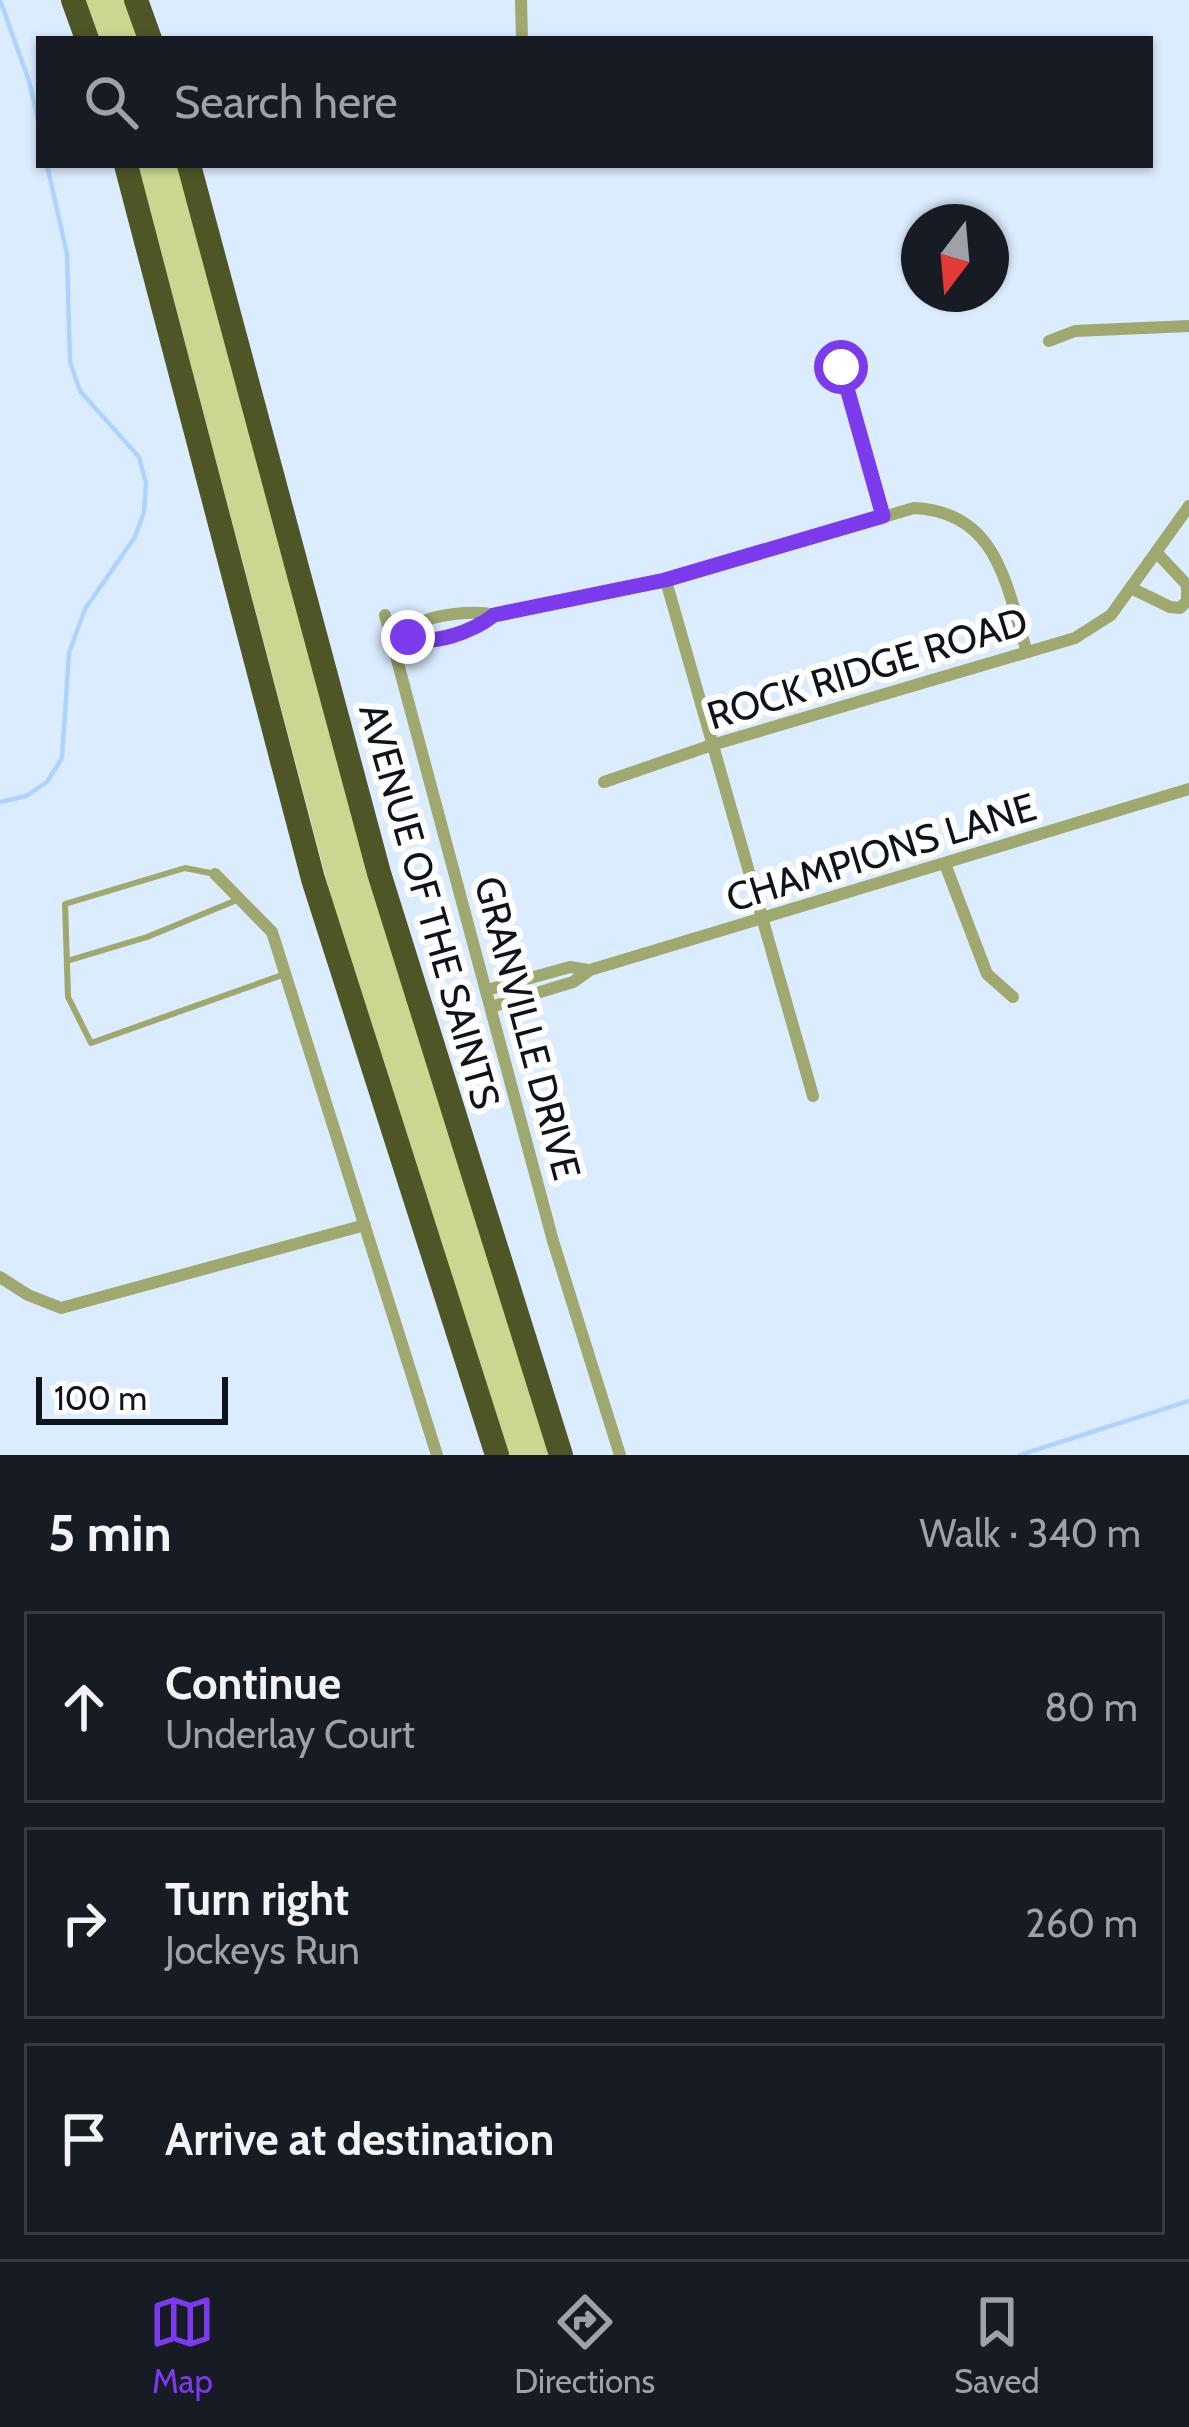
<!DOCTYPE html>
<html lang="en">
<head>
<meta charset="utf-8">
<style>
  :root { --surface:#171b24; --page:#20242c; --text:#f1f3f6; --muted:#9ea1a6; --line:#363941; --accent:#7c3aed }
  body { margin:0; font-family:Cabin,sans-serif; background:var(--page); color:var(--text) }
  .compass { position:absolute; left:901px; top:204px; width:108px; height:108px; border-radius:50%; background:var(--surface); box-shadow:0 3px 9px #0004; rotate:196deg }
  .scale { position:absolute; left:36px; bottom:30px; width:192px; box-sizing:border-box; padding-left:12px; border:6px solid #0d141b; border-top:0; font-size:33px; line-height:42px; white-space:nowrap; color:#0d141b; -webkit-text-stroke:9px #fff; paint-order:stroke }
  .stop { position:absolute; width:36px; height:36px; margin:-27px; border:9px solid #7c3aed; border-radius:50%; background:#fff }
  .stop.end { background:#7c3aed; border-color:#fff; box-shadow:0 3px 12px #0008 }
  .list { margin:0; padding:0; list-style:none }
  h2 { display:flex; justify-content:space-between; align-items:center; height:156px; margin:0; padding:0 48px; font-size:51px }
  h2 small { font-size:39px; font-weight:400; color:var(--muted) }
  .list li { display:grid; grid-template-columns:78px 1fr auto; gap:36px; align-items:center; box-sizing:border-box; height:192px; margin:0 24px 24px; padding:0 24px; border:3px solid var(--line); border-radius:0px }
  .list b { display:block; font-size:45px; white-space:nowrap }
  .list p { margin:0; font-size:39px; white-space:nowrap; color:var(--muted) }
  .list em { font-size:39px; font-style:normal; color:var(--muted) }
  .icon { flex:none; width:66px; height:66px; fill:none; stroke:currentColor; stroke-width:2; stroke-linecap:round; stroke-linejoin:round }
  .map { position:relative; flex:none; width:1189px; height:1455px; overflow:hidden }
  .search { position:absolute; background:var(--surface); box-shadow:0 3px 9px #0004; left:36px; right:36px; top:36px; height:132px; display:flex; align-items:center; gap:30px; box-sizing:border-box; padding:0 42px; border-radius:0px; color:var(--muted); font-size:45px }
  .sheet { height:804px; background:var(--surface) }
  nav { display:flex; justify-content:space-around; align-items:center; box-sizing:border-box; height:168px; border-top:3px solid var(--line); background:var(--surface); font-size:33px; color:var(--muted) }
  nav a { display:grid; justify-items:center; gap:6px }
  nav .on { color:var(--accent) }
  .map>svg:first-child { display:block }
  .green { fill:#cbd791 }
  .lines { fill:none; stroke-linecap:round; stroke-linejoin:round }
  .stream { stroke:#aed4fd; stroke-width:4.5 }
  .service { stroke:#9fa86e; stroke-width:6 }
  .minor { stroke:#9fa86e; stroke-width:12 }
  .motorway { stroke:#4f5625; stroke-width:24 }
  .route { stroke:#7c3aed; stroke-width:15 }
  .labels { text-anchor:middle; stroke-width:12; stroke-linejoin:round; paint-order:stroke }
  .street-label { font-size:39px; fill:#0d141b; stroke:#fff }
</style>
</head>
<body>
<div class="map">
<svg width="1189" height="1455" viewBox="0 0 1189 1455">
  <rect width="100%" height="100%" fill="#dbecfe"/>
  <!-- green -->
  <g class="green">
    <path d="M 85,0 L 127,0 L 140,39 L 100,39 Z"/>
    <path d="M 138,165 L 180,165 L 553,1455 L 509,1455 L 337,920 Z"/>
  </g>
  <g class="lines">
    <!-- stream -->
    <g class="stream">
      <path d="M 0,0 L 29,81 L 39,125"/>
      <path d="M 0,802 L 26,796 L 47,782 L 62,758 L 69,653 L 85,609 L 135,537 L 144,512 L 146,483 L 139,457 L 80,391 L 70,362 L 67,254 L 47,165"/>
      <path d="M 1020,1455 L 1189,1401"/>
    </g>
    <!-- service -->
    <g class="service">
      <path d="M 215,874 L 185,868 L 65,904 L 68,997 L 91,1043 L 285,974"/>
      <path d="M 67,961 L 147,937 L 237,900"/>
    </g>
    <!-- minor -->
    <g class="minor">
      <path d="M 521,0 L 522,39"/>
      <path d="M 1049,341 L 1075,331 L 1189,326"/>
      <path d="M 841,367 L 883,516"/>
      <path d="M 666,581 L 813,1096"/>
      <path d="M 1133,589 L 1170,607 L 1180,608 L 1187,601 L 1187,585 L 1157,553"/>
      <path d="M 385,615 L 553,1241 L 620,1455"/>
      <path d="M 408,637 C 432,647 474,631 494,615"/>
      <path d="M 392,641 C 406,637 406,632 416,625 C 433,614 475,610 494,615 L 666,581 L 914,508 C 999,512 1006,587 1027,652"/>
      <path d="M 604,782 L 712,745 L 1075,638 L 1111,615 L 1189,506"/>
      <path d="M 945,864 L 987,974 L 1013,997"/>
      <path d="M 215,874 L 272,932 L 437,1455"/>
      <path d="M 487,990 L 570,967 L 588,970"/>
      <path d="M 491,1007 L 573,982 L 590,970 L 1189,789"/>
      <path d="M 0,1277 L 28,1295 L 61,1308 L 365,1225"/>
    </g>
    <!-- motorway -->
    <g class="motorway">
      <path d="M 73,0 L 87,39"/>
      <path d="M 136,0 L 150,39"/>
      <path d="M 126,165 L 313,879 L 497,1455"/>
      <path d="M 189,165 L 379,873 L 561,1455"/>
    </g>
  </g>
  <g class="lines">
    <!-- route -->
    <path class="route" d="M 408,637 C 432,647 474,631 494,615 L 665,580 L 883,516 L 841,367"/>
  </g>
  <g class="labels">
    <!-- street labels -->
    <g class="street-label">
      <text transform="translate(867 668) rotate(-17)" y="14">ROCK RIDGE ROAD</text>
      <text transform="translate(881 852) rotate(-17)" y="14">CHAMPIONS LANE</text>
      <text transform="translate(430 906) rotate(74)" y="14">AVENUE OF THE SAINTS</text>
      <text transform="translate(528 1028) rotate(75)" y="14">GRANVILLE DRIVE</text>
    </g>
  </g>
</svg>
<svg class="compass" viewBox="-18 -18 36 36"><path d="M0-13l5 13h-10z" fill="#e53935"/><path d="M0 13l5-13h-10z" fill="#9ea1a6"/></svg>
<div class="scale">100 m</div>
<div class="stop" style="left:841px;top:367px"></div>
<div class="stop end" style="left:408px;top:637px"></div>
<div class="search"><svg class="icon" aria-label="search" viewBox="0 0 24 24"><circle cx="10" cy="10" r="6"/><path d="M15 15l6 6"/></svg>Search here</div>
</div>
<section class="sheet">
<h2>5 min<small>Walk · 340 m</small></h2>
<ul class="list">
<li><svg class="icon" aria-label="ahead" viewBox="0 0 24 24"><path d="M12 20V5M6 11l6-6 6 6"/></svg><div><b>Continue</b><p>Underlay Court</p></div><em>80 m</em></li>
<li><svg class="icon" aria-label="right" viewBox="0 0 24 24"><path d="M7 20v-9h11M14 6l5 5-5 5"/></svg><div><b>Turn right</b><p>Jockeys Run</p></div><em>260 m</em></li>
<li><svg class="icon" aria-label="arrive" viewBox="0 0 24 24"><path d="M6 21V4h12l-3 4 3 4H6"/></svg><div><b>Arrive at destination</b></div></li>
</ul>
</section>
<nav>
<a class="on"><svg class="icon" aria-label="map" viewBox="0 0 24 24"><path d="M3 6l6-2 6 2 6-2v14l-6 2-6-2-6 2zM9 4v14M15 6v14"/></svg>Map</a>
<a><svg class="icon" aria-label="directions" viewBox="0 0 24 24"><path d="M12 3l9 9-9 9-9-9zM9 14v-3h6M13 9l2 2-2 2"/></svg>Directions</a>
<a><svg class="icon" aria-label="saved" viewBox="0 0 24 24"><path d="M7 4h10v16l-5-4-5 4z"/></svg>Saved</a>
</nav>
</body>
</html>
